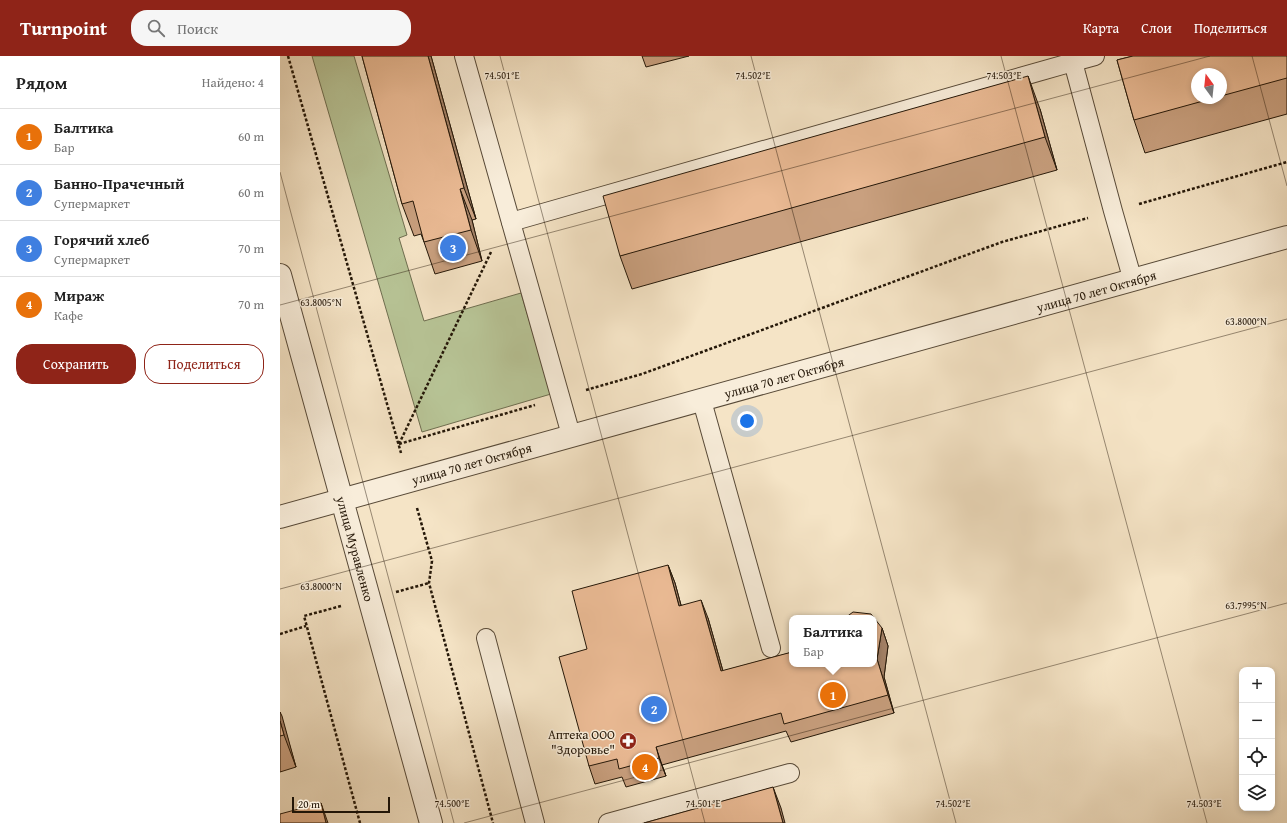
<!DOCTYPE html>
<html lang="ru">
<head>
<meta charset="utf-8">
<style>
  :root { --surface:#fff; --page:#f6f6f6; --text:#222; --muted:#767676; --line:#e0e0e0; --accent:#8f2418 }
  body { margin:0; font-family:"Gentium Book Plus",serif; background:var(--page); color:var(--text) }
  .controls { position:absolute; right:12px; bottom:12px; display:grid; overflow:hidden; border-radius:8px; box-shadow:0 2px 6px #0003 }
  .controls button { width:36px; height:36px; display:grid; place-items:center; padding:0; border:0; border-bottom:1px solid var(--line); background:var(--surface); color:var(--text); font:20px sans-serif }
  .compass { position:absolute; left:911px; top:12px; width:36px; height:36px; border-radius:50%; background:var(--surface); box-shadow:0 2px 6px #0003; rotate:345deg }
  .scale { position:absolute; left:12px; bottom:10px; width:98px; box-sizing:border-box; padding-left:4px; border:2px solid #241708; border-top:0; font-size:11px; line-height:14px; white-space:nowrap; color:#241708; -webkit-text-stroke:3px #f8edda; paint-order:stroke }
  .you { position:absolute; left:467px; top:365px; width:14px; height:14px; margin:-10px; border:3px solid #fff; border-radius:50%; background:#1a73e8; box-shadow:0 0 0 6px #1a73e833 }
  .badge { display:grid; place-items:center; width:26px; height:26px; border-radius:50%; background:var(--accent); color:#fff; font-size:13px; font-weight:700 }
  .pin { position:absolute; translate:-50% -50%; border:2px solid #fff; box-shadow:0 1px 4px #0006 }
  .popup { position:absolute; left:509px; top:559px; width:88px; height:52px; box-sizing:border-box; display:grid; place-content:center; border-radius:8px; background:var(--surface); filter:drop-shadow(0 1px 3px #0005); font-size:13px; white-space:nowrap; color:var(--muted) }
  .popup b { font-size:15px; color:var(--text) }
  .popup::after { content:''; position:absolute; left:50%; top:100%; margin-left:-8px; border:8px solid transparent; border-top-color:var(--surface) }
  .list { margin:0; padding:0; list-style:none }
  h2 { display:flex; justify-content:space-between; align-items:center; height:52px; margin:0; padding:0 16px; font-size:17px }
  h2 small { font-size:13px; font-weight:400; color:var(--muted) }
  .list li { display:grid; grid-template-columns:26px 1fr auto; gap:12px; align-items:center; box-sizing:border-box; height:56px; padding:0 16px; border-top:1px solid var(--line) }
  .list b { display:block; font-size:15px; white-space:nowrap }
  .list p { margin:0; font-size:13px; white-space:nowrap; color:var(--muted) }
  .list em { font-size:13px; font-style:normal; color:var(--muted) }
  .actions { display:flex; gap:8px; padding:12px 16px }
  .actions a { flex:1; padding:9px 0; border:1px solid var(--accent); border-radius:16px; text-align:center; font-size:14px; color:var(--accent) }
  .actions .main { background:var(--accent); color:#fff }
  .icon { flex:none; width:22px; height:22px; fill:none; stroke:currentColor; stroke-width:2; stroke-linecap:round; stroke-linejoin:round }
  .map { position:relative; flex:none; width:1007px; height:767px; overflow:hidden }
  header { display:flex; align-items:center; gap:24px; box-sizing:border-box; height:56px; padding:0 20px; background:var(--accent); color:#fff }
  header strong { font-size:19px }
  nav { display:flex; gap:22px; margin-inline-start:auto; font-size:14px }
  .search { width:280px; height:36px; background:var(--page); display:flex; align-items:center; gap:10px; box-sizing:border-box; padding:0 14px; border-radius:16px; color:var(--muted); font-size:15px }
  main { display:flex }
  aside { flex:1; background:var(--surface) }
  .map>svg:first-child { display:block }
  .green { fill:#b8c597; stroke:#6e6e50 }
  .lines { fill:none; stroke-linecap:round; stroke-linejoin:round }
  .service-casing { stroke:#584a38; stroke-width:20 }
  .tertiary-casing { stroke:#584a38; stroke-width:24 }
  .path { stroke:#241708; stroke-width:2.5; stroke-dasharray:3 2; stroke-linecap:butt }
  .service { stroke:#f8edda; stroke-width:18 }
  .tertiary { stroke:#f8edda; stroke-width:22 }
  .wall { fill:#c9a07f; stroke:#241708; fill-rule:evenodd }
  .shaded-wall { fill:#a48268; stroke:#241708 }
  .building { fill:#eaba94; stroke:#241708 }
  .ticks { fill:none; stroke:#241708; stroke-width:1; stroke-opacity:0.45 }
  .labels { text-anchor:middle; stroke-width:3; stroke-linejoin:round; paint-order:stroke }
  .street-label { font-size:13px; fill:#241708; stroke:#f8edda }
  .poi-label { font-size:13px; fill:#241708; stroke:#f8edda; text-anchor:end }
  .ticks-label { font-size:10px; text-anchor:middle; fill:#241708; stroke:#f8edda; stroke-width:3; stroke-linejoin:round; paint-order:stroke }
</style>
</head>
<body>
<header>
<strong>Turnpoint</strong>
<div class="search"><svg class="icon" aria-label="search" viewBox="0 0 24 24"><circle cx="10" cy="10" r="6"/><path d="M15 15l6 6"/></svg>Поиск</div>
<nav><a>Карта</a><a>Слои</a><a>Поделиться</a></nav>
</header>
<main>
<aside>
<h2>Рядом<small>Найдено: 4</small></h2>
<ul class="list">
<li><span class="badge" style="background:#e8710a">1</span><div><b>Балтика</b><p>Бар</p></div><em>60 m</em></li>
<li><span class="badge" style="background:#3f7fe0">2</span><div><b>Банно-Прачечный</b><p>Супермаркет</p></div><em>60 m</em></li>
<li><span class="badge" style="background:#3f7fe0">3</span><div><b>Горячий хлеб</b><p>Супермаркет</p></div><em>70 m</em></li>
<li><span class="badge" style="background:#e8710a">4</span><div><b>Мираж</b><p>Кафе</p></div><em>70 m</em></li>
</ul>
<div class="actions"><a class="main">Сохранить</a><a>Поделиться</a></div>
</aside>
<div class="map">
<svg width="1007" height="767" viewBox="0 0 1007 767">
  <rect width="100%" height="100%" fill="#f5e4c6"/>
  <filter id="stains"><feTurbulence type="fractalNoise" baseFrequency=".005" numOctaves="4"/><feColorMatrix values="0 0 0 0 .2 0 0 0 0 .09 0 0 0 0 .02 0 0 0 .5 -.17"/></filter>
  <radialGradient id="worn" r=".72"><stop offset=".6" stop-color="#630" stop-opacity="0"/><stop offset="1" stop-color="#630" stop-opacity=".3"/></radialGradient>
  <!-- green -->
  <path class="green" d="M 32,0 L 74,0 L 127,179 L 119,182 L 144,265 L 241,237 L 271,338 L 142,376 Z"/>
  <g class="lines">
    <!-- service casing -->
    <g class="service-casing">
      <g id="service">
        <path d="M 184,0 L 291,379"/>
        <path d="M 815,0 L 793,6 L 833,155 L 853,225"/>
        <path d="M 231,166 L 793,6"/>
        <path d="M 422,345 L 491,592"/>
        <path d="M 206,582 L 255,767"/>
        <path d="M 328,767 L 510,717"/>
      </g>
    </g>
    <!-- tertiary casing -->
    <g class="tertiary-casing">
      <g id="tertiary">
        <path id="s1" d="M 0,219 L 151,767"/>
        <path id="s2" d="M 0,461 C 335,366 672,277 1007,181"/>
      </g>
    </g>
    <!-- path -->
    <g class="path">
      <path d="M 8,0 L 121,397"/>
      <path d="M 859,148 L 1007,106"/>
      <path d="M 306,334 L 362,318 L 722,186 L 808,162"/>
      <path d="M 119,388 L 255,349"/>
      <path d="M 119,388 L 211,196"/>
      <path d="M 137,452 L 152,505 L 149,527 L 213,767"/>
      <path d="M 116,536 L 149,527"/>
      <path d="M 61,550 L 24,560 L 80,767"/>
      <path d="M 0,578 L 26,570"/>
    </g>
    <!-- service -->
    <use href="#service" class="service"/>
    <!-- tertiary -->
    <use href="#tertiary" class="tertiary"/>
  </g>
  <!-- wall -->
  <g class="wall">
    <path d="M 82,0 L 151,0 L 196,163 L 192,164 L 202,205 L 155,218 L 144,186 L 141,178 L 134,180 L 122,148 Z"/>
    <path d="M 362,0 L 409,0 L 366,11 Z"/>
    <path d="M 853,0 L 1007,0 L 1007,58 L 865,97 L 854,64 L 837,4 ZM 917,18 L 941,18 L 941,42 L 917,42 Z"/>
    <path d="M 760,53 L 777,114 L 352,233 L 340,200 Z"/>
    <path d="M 388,509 L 395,527 L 401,549 L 428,562 L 443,615 L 602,572 L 608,590 L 604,621 L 614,657 L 511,686 L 506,675 L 382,709 L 386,720 L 346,731 L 342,721 L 315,728 L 309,710 L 307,593 Z"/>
    <path d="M 0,656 L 16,711 L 0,716 Z"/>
  </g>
  <!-- shaded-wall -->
  <g class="shaded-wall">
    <path d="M 148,0 L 151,0 L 196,163 L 184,132 Z"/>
    <path d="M 748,20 L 760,53 L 777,114 L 765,81 Z"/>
    <path d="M 180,133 L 192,164 L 202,205 L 191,174 Z"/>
    <path d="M 388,509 L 395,527 L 406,568 L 399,550 Z"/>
    <path d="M 421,544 L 428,562 L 448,633 L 441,615 Z"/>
    <path d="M 602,572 L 608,590 L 604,621 L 614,657 L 608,639 L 597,603 Z"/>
    <path d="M 0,656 L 2,660 L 16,711 L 4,679 L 0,665 Z"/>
    <path d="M 376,691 L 382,709 L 386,720 L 379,702 Z"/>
    <path d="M 493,731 L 501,752 L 505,767 L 503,767 Z"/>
    <path d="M 41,747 L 48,767 L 46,767 Z"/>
  </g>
  <!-- building -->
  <g class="building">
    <path d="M 82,0 L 148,0 L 184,132 L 180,133 L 191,174 L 144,186 L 133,145 L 122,148 Z"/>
    <path d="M 853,0 L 1007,0 L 1007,22 L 941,40 L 941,18 L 917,18 L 917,42 L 934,42 L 854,64 L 837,4 Z"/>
    <path d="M 748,20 L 765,81 L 340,200 L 323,140 Z"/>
    <path d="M 388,509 L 399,550 L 421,544 L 441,615 L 512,596 L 512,608 L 594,608 L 594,562 L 565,562 L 573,556 L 591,558 L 602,572 L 597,603 L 608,639 L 504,668 L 501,657 L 376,691 L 379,702 L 339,713 L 337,703 L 309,710 L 279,601 L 307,593 L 292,535 Z"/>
    <path d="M 0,665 L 4,679 L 0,680 Z"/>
    <path d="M 493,731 L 503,767 L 364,767 Z"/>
    <path d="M 41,747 L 46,767 L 0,767 L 0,758 Z"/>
  </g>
  <!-- ticks -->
  <path class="ticks" d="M 220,0 L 425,767M 471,0 L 676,767M 721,0 L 927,767M 972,0 L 1007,130M 0,116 L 174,767M 0,249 L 930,0M 0,533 L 1007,263M 184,767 L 1007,547"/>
  <!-- icons -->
  <defs>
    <g id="pharmacy-disc" transform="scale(0.9)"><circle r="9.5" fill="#8f2418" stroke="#f8edda"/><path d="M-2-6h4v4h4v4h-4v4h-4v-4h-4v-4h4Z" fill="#fff"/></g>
  </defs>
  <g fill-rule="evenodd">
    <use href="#pharmacy-disc" x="348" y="685"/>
  </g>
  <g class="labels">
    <!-- street labels -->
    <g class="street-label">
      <text dy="5" stroke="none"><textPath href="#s2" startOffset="847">улица 70 лет Октября</textPath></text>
      <text dy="5" stroke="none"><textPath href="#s2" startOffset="523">улица 70 лет Октября</textPath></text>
      <text dy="5" stroke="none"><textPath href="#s2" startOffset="199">улица 70 лет Октября</textPath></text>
      <text dy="5" stroke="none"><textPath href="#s1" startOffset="284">улица Муравленко</textPath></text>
    </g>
    <!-- poi labels -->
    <g class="poi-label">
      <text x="335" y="683">Аптека ООО<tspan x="335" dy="15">"Здоровье"</tspan></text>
    </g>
  </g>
  <g class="ticks-label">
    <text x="222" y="23">74.501°E</text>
    <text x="473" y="23">74.502°E</text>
    <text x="724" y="23">74.503°E</text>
    <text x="41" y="250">63.8005°N</text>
    <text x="966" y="269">63.8000°N</text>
    <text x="41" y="534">63.8000°N</text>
    <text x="966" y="553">63.7995°N</text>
    <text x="172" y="751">74.500°E</text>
    <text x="423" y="751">74.501°E</text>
    <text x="673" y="751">74.502°E</text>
    <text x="924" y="751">74.503°E</text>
  </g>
  <rect width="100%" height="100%" filter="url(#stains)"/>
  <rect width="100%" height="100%" fill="url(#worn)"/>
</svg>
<div class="controls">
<button>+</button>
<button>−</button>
<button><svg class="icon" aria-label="locate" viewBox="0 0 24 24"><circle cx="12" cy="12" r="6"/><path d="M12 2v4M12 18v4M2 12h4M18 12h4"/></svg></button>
<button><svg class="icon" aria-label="layers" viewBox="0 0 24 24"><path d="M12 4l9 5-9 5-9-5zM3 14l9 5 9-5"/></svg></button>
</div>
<svg class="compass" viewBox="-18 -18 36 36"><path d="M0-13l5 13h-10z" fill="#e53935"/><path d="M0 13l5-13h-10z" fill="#767676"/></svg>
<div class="scale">20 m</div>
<div class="you"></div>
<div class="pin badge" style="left:553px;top:639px;background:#e8710a">1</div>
<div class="popup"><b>Балтика</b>Бар</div>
<div class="pin badge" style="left:374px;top:653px;background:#3f7fe0">2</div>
<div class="pin badge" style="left:173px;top:192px;background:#3f7fe0">3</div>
<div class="pin badge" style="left:365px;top:711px;background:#e8710a">4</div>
</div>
</main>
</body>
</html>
